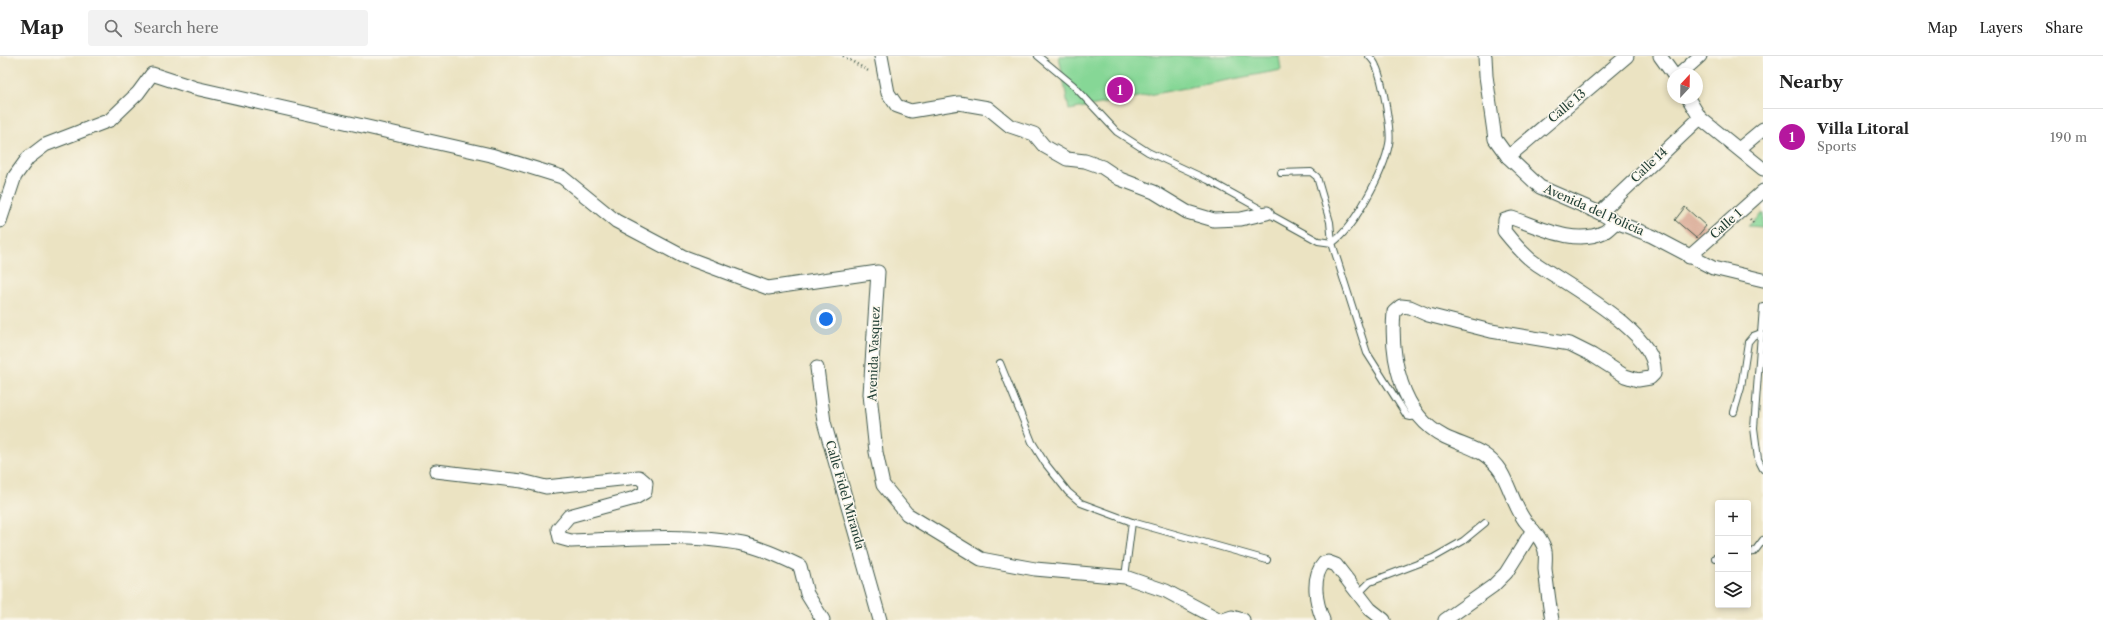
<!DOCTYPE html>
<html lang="en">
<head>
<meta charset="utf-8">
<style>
  :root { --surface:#fff; --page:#f2f2f2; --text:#222; --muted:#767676; --line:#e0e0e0; --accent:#b5179e }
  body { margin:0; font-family:"Libre Caslon Text",serif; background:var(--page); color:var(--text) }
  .controls { position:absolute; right:12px; bottom:12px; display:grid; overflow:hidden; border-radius:4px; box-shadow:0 2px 6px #0003 }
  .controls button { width:36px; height:36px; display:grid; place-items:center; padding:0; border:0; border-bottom:1px solid var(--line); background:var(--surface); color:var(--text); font:20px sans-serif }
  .compass { position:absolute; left:1667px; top:12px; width:36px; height:36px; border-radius:50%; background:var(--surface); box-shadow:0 2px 6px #0003; rotate:22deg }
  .you { position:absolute; left:826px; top:263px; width:14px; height:14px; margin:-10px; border:3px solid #fff; border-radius:50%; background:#1a73e8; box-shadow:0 0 0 6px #1a73e833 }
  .badge { display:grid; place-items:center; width:26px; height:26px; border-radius:50%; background:var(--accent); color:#fff; font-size:13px; font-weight:700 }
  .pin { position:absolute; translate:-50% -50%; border:2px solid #fff; box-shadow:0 1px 4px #0006 }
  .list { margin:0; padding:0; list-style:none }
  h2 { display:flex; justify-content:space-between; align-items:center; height:52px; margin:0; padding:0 16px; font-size:17px }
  h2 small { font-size:13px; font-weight:400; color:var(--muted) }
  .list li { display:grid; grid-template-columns:26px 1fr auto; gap:12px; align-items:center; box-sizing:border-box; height:56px; padding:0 16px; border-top:1px solid var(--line) }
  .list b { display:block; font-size:15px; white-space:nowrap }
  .list p { margin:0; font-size:13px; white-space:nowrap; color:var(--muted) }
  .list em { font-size:13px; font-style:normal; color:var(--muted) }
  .icon { flex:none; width:22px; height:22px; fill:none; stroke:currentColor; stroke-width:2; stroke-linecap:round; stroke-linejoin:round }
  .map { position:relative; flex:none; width:1763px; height:564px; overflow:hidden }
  header { display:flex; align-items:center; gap:24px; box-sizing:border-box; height:56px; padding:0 20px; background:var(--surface); border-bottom:1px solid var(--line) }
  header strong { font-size:19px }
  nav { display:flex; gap:22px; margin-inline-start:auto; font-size:14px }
  .search { width:280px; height:36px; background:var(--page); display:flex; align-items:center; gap:10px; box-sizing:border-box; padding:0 14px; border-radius:4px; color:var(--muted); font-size:15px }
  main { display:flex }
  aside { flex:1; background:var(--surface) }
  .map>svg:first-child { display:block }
  .green { fill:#86d796; stroke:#528a65 }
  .building { fill:#daaa95 }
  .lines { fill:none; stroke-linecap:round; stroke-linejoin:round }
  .lane-casing { stroke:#3e5649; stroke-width:8 }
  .street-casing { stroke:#3e5649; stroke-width:15 }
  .path { stroke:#3e5649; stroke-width:2.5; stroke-dasharray:1 3; stroke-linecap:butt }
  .lane { stroke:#fff; stroke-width:6 }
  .street { stroke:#fff; stroke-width:13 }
  .labels { text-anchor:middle; stroke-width:3; stroke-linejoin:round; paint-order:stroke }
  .street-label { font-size:12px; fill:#1f3d34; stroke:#fbf7ec }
</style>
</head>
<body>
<header>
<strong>Map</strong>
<div class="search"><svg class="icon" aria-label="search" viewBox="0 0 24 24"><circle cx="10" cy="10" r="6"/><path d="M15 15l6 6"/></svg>Search here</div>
<nav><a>Map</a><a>Layers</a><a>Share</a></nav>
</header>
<main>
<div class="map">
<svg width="1763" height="564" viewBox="0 0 1763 564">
  <rect width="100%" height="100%" fill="#fbf7ec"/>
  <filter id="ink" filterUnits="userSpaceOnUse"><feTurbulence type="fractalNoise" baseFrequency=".025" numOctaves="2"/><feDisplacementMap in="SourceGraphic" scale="8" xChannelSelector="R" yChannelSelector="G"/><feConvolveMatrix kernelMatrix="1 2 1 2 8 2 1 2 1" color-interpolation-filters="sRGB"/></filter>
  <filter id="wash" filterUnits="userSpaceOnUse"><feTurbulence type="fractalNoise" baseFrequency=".012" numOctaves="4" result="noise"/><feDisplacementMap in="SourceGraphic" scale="16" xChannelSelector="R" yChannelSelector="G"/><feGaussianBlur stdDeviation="0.9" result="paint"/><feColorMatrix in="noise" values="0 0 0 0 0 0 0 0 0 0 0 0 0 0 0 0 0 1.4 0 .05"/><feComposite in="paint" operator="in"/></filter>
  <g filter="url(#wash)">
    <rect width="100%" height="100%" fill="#ebe3c2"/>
    <!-- green -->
    <g class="green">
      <path d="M 1059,0 L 1279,0 L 1281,14 L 1069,54 Z"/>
      <path d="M 1763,157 L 1763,171 L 1748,170 Z"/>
    </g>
    <g id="blocks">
      <!-- building -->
      <path class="building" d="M 1685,151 L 1706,170 L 1696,182 L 1675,164 Z"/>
    </g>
  </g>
  <g filter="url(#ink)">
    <use href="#blocks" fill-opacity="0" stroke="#3e5649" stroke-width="1"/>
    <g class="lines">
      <!-- lane casing -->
      <g class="lane-casing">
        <g id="lane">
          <path d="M 1038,0 L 1073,29 L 1117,76 L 1148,96 L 1208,124 L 1318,185 L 1332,187 L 1367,297 L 1407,360 L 1411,361 L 1418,360"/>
          <path d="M 1281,117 L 1311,116 L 1317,121 L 1330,166 L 1332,187 C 1354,172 1384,115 1389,88 C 1392,76 1382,22 1376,10 C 1375,7 1372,3 1369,0"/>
          <path d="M 1763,251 L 1754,372 L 1758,403 L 1763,413"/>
          <path d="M 1000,307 L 1032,386 L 1045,407 L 1068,436 L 1081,447 L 1132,466 L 1267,504"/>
          <path d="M 1734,356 L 1741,332 L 1748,286 L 1753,280 L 1761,277"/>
          <path d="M 1748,497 L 1754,496 L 1763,484"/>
          <path d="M 1715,502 L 1718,502"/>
          <path d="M 1125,521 L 1132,466"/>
          <path d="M 1358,538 L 1370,526 L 1433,502 L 1463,485 L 1485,467"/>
        </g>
      </g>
      <!-- street casing -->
      <g class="street-casing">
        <g id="street">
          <path d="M 881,0 L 888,37 L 897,50 L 911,55 L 959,47 L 988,52 L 1010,70 L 1034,78 L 1044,90 L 1067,103 L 1085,105 L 1102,111 L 1120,123 L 1154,136 L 1187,156 L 1214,164 L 1241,163 L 1267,157"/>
          <path d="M 1485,0 L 1486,20 L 1495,83 L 1508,101 L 1540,131 L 1600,157 L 1616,166 L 1652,180 L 1713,212 L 1763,224"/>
          <path d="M 1660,0 L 1673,18"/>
          <path d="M 1680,18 L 1700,0"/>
          <path d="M 1688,42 L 1700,62 L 1763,113"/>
          <path d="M 1739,93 L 1763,73"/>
          <path d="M 1508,101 L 1627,0"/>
          <path d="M 1600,157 L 1700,62"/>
          <path d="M 0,165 L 15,120 L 28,102 L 45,89 L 110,64 L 138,37 L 152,18 L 195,32 L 491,99 L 562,121 L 616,165 L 682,200 L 768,232 L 878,216 L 870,338 L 876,396 L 883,429 L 907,458 L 981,503 L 1035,513 L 1125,521 L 1166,535 L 1220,564"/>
          <path d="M 1689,201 L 1763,135"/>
          <path d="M 817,312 L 824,366 L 880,564"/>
          <path d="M 436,415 L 522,425 L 546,431 L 639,421 L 646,427 L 645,436 L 635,442 L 569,460 L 558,473 L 560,482 L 571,485 C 625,483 683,477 737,487 C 758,490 781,501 800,510 L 807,538 L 823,564"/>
          <path d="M 1223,564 L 1232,561 L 1243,564"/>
          <path d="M 1323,564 C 1316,547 1311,521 1324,507 L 1328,506 L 1336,509 L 1370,553 L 1384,564"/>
          <path d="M 1445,564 L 1493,530 L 1506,517 L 1533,474"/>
          <path d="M 1552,564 C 1549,547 1547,530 1545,513 C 1545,507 1546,500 1545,495 C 1543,483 1532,474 1525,465 C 1514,450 1510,431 1501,416 C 1486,393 1468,392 1445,381 C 1401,359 1390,301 1394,256 L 1401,250 L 1410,251 L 1428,259 L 1491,275 L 1570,288 L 1592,299 L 1625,320 L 1638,324 L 1650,322 L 1654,318 C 1661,277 1559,225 1531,204 C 1521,196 1512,185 1504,175 L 1505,164 L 1512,162 C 1539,171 1575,190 1604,176 C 1608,174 1612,169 1616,166"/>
        </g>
      </g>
      <!-- path -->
      <g class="path">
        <path d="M 843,0 L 870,16"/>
        <path d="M 1750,163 L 1755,169"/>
      </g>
      <!-- lane -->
      <use href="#lane" class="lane"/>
      <!-- street -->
      <use href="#street" class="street"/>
    </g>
  </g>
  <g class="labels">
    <!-- street labels -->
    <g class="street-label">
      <text transform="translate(1567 50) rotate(-40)" y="4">Calle 13</text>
      <text transform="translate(1649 109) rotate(-43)" y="4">Calle 14</text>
      <text transform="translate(1594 154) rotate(24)" y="4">Avenida del Policía</text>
      <text transform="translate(1726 168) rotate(-42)" y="4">Calle 1</text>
      <text transform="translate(874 298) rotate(-88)" y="4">Avenida Vasquez</text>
      <text transform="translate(845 439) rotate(74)" y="4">Calle Fidel Miranda</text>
    </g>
  </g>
</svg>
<div class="controls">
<button>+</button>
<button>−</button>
<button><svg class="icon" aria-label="layers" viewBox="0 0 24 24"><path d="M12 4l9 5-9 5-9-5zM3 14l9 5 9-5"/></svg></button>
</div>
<svg class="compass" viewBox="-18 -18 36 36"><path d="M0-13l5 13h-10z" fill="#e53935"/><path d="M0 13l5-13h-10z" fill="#767676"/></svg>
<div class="you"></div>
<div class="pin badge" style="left:1120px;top:34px">1</div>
</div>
<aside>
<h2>Nearby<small></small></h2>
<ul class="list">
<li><span class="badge">1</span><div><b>Villa Litoral</b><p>Sports</p></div><em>190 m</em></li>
</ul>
</aside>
</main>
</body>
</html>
